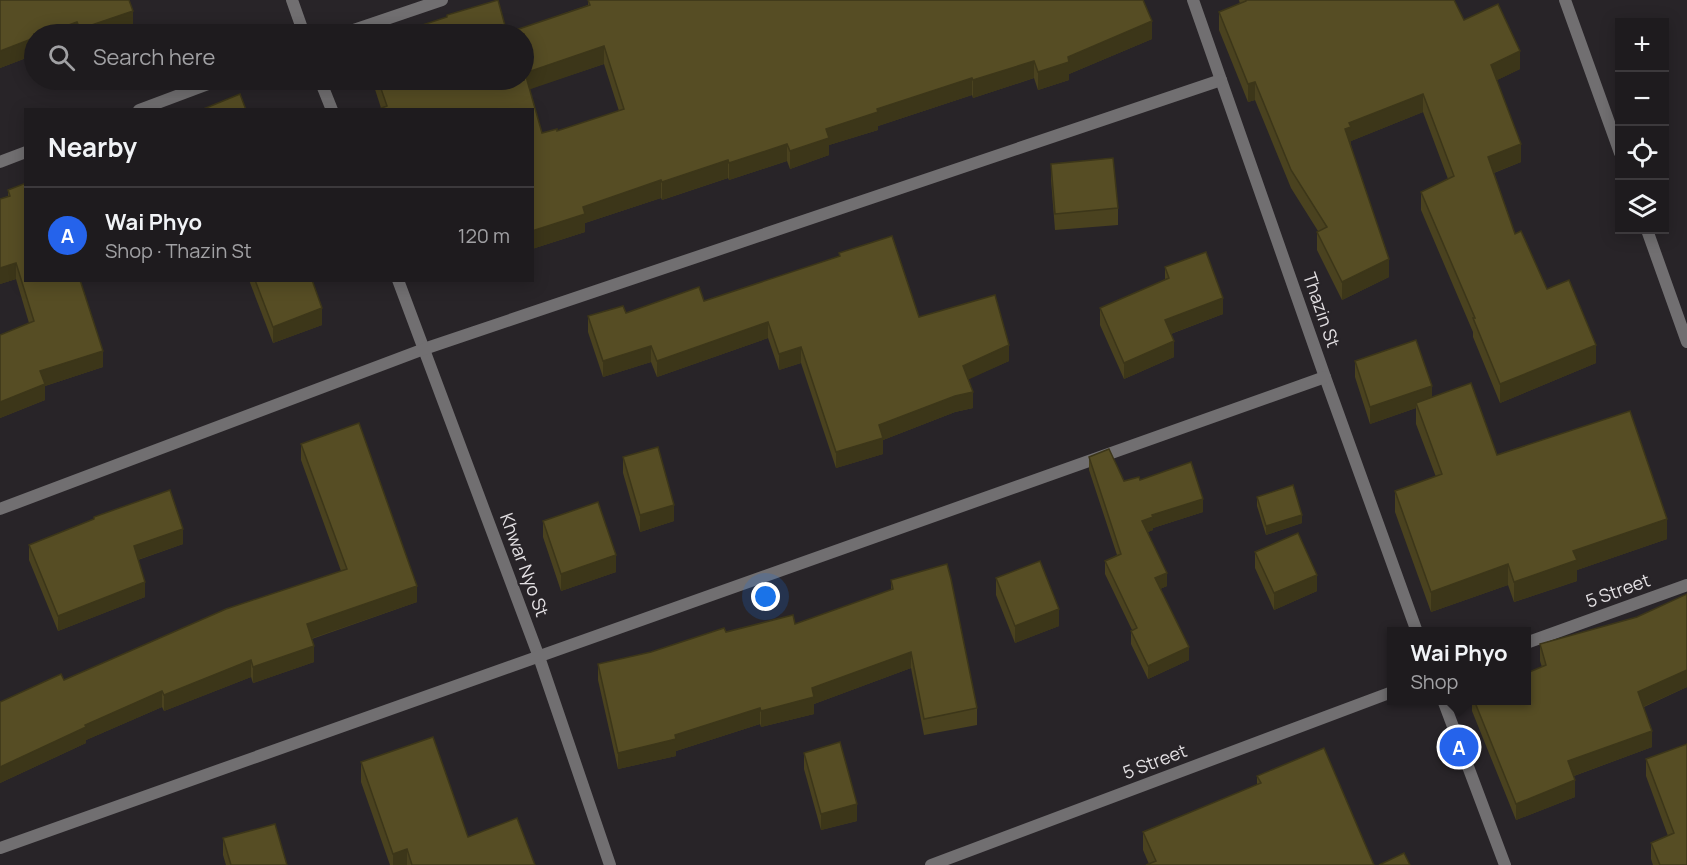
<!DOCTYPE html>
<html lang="en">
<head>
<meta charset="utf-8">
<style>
  :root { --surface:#1e1b1e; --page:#2b282b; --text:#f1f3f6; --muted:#a1a1a4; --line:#3c393c; --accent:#2563eb }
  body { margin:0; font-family:Manrope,sans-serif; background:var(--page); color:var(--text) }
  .controls { position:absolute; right:18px; top:18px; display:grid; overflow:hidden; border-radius:0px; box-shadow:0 3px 15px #0003 }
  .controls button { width:54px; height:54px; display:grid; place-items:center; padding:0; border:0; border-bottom:2px solid var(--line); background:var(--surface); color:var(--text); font:30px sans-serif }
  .you { position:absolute; left:766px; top:597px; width:21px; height:21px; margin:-15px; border:4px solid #fff; border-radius:50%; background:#1a73e8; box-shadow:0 0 0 9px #1a73e833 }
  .badge { display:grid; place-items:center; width:39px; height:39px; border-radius:50%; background:var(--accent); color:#fff; font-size:20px; font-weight:700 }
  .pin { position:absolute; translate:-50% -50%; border:3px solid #fff; box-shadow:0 2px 6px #0006 }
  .popup { position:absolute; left:1387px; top:627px; width:144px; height:78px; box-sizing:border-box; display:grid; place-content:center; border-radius:0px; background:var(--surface); filter:drop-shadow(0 2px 4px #0005); font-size:20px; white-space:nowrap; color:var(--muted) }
  .popup b { font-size:22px; color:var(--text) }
  .popup::after { content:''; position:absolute; left:50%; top:100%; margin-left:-12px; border:12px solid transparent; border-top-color:var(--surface) }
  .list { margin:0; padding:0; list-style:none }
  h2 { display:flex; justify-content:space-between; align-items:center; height:78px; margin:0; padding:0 24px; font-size:26px }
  h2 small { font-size:20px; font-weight:400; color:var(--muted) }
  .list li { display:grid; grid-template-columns:39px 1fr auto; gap:18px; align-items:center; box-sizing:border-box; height:96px; padding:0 24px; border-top:2px solid var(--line) }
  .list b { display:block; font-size:22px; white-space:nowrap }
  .list p { margin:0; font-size:20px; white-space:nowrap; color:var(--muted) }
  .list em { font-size:20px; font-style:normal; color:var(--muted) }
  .icon { flex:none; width:33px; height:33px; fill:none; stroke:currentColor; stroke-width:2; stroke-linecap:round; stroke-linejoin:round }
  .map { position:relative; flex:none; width:1687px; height:865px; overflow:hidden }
  .search { position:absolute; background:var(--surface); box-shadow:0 3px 15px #0003; left:24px; top:24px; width:510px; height:66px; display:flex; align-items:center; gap:15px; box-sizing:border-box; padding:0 21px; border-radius:33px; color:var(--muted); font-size:22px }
  .panel { position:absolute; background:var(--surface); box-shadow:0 3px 15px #0003; left:24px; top:108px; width:510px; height:174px; border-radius:0px }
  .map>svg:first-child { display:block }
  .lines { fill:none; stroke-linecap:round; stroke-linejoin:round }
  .minor { stroke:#716f71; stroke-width:12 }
  .tertiary { stroke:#716f71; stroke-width:12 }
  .wall { fill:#4a421f; fill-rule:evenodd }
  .shaded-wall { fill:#3c3619 }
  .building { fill:#564d24; stroke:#3c3619; stroke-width:1.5; fill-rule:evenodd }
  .labels { text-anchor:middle; stroke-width:4.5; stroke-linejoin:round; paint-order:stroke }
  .street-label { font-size:18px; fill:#e4e1e4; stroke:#282428 }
</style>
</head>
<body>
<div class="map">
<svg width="1687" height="865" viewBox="0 0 1687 865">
  <rect width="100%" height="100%" fill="#282428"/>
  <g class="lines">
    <!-- minor -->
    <g class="minor">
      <path d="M 292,0 L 304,34"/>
      <path d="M 1193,0 L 1325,377 L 1417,632"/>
      <path d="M 342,34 L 442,0"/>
      <path d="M 320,80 L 332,110"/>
      <path d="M 139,110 L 219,80"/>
      <path d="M 0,162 L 26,152"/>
      <path d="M 398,280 L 539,657 L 610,865"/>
      <path d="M 0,509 L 424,349 L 1221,80"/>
      <path d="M 1526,643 L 1687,585"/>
      <path d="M 1443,700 L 1505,865"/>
      <path d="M 0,848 L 1325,377"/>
      <path d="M 931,865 L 1392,692"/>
    </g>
    <!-- tertiary -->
    <g class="tertiary">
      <path d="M 1565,0 L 1620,153"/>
      <path d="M 1647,230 L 1687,342"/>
    </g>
  </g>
  <!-- wall -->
  <g class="wall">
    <path d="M 0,0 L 133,28 L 113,34 L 34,34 L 34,55 L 0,68 Z"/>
    <path d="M 498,0 L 507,33 L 588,5 L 588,0 L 1143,0 L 1152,21 L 1152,39 L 1069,74 L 1069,80 L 1038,90 L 1034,78 L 973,98 L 972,95 L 878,126 L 878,130 L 829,145 L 829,155 L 790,169 L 787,161 L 729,180 L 728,178 L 662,200 L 661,198 L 585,223 L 585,232 L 532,249 L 532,110 L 379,110 L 381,108 L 372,80 L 524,80 L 524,34 L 395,34 L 447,17 L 447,15 ZM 604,64 L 619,111 L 557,131 L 557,129 L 542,133 L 529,89 Z"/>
    <path d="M 1239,0 L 1454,0 L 1464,20 L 1520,69 L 1497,80 L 1521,162 L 1494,173 L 1515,234 L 1547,289 L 1596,363 L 1500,403 L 1473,337 L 1473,332 L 1421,210 L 1421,192 L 1448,179 L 1423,112 L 1351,141 L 1351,145 L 1389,277 L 1342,300 L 1317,250 L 1317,232 L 1318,231 L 1291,188 L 1255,100 L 1248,102 L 1219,30 L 1219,12 L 1240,4 Z"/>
    <path d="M 1051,164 L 1118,208 L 1118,225 L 1055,230 L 1051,180 Z"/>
    <path d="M 8,190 L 103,367 L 45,386 L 45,400 L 0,418 L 0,335 L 29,323 L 16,279 L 0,284 L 0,199 L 8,196 Z"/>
    <path d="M 839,253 L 919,317 L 1009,361 L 968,379 L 973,408 L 955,412 L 883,440 L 883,454 L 836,468 L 801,363 L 779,370 L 768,338 L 657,377 L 651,362 L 603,377 L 588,332 L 588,316 L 626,313 L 704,301 L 839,257 Z"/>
    <path d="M 1165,267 L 1223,314 L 1171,334 L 1174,357 L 1124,379 L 1100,325 L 1100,308 L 1165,280 Z"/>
    <path d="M 249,280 L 312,280 L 322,325 L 273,343 Z"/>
    <path d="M 1355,361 L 1432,398 L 1497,455 L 1667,539 L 1577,570 L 1577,581 L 1514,602 L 1508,585 L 1431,612 L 1395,512 L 1395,491 L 1436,477 L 1416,424 L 1416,408 L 1370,424 L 1355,377 Z"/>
    <path d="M 301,444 L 417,602 L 312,639 L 314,662 L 253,683 L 251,677 L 164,711 L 162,707 L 86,740 L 86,743 L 0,783 L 0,702 L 64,680 L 341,571 L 301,460 Z"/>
    <path d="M 623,457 L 674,521 L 640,532 L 623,473 Z"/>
    <path d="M 1089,457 L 1124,481 L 1140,480 L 1203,512 L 1153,528 L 1153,530 L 1148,532 L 1167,586 L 1160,589 L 1189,660 L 1148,679 L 1131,644 L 1131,631 L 1132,630 L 1105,574 L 1105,561 L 1117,555 L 1089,470 Z"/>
    <path d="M 1257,497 L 1302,523 L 1266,535 L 1257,506 Z"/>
    <path d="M 543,521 L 616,572 L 561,591 L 543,537 Z"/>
    <path d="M 183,544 L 138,560 L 145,597 L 58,631 L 29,560 L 29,545 Z"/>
    <path d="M 1255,552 L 1317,591 L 1274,610 L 1255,568 Z"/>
    <path d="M 996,578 L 1059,626 L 1015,643 L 996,595 Z"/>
    <path d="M 891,580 L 977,708 L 977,725 L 924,735 L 911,668 L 814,704 L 814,714 L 761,727 L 760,724 L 676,751 L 676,756 L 618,769 L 598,680 L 598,664 L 651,652 L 726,632 L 795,624 L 891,590 Z"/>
    <path d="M 1687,594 L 1687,687 L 1644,707 L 1652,747 L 1574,776 L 1575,797 L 1516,820 L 1472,711 L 1472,700 L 1527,700 L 1542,667 L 1540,661 L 1540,644 L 1637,617 Z"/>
    <path d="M 804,753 L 857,821 L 821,830 L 804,769 Z"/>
    <path d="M 1646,759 L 1687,865 L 1653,865 L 1651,859 L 1651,843 L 1668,836 L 1646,776 Z"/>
    <path d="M 361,762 L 468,837 L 535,865 L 390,865 L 361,782 Z"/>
    <path d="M 1257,776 L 1374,865 L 1149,864 L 1143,850 L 1143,832 L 1257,785 Z"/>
    <path d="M 223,838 L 287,865 L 226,865 L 223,855 Z"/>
  </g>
  <!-- shaded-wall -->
  <g class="shaded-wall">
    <path d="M 133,11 L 133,28 L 113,34 L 80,34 L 80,29 Z"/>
    <path d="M 1152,21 L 1152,39 L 1069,74 L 1069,80 L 1038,90 L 1038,72 L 1068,57 Z"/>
    <path d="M 77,22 L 77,34 L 44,34 Z"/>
    <path d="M 34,38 L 34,55 L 0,68 L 0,51 Z"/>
    <path d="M 604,46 L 604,64 L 525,91 L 525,73 Z"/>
    <path d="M 1520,51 L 1520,69 L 1491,83 L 1491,65 Z"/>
    <path d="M 1034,61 L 1034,78 L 973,98 L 973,80 Z"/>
    <path d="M 972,78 L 972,95 L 878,126 L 878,130 L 829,145 L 829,155 L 790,169 L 790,151 L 826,129 L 877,109 Z"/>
    <path d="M 1255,82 L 1255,100 L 1248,102 L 1248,84 Z"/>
    <path d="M 1423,94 L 1423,112 L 1351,141 L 1351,145 L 1345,129 L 1349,123 Z"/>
    <path d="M 787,144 L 787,161 L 729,180 L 729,163 Z"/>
    <path d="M 1521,144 L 1521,162 L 1488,175 L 1488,157 Z"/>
    <path d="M 728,160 L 728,178 L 662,200 L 662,182 Z"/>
    <path d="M 661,180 L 661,198 L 585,223 L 585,232 L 532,249 L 532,231 L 583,207 Z"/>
    <path d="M 1389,259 L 1389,277 L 1342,300 L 1342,282 Z"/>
    <path d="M 16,263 L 16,279 L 0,284 L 0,268 Z"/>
    <path d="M 1223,298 L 1223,314 L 1165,336 L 1165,320 Z"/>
    <path d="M 322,308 L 322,325 L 273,343 L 273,327 Z"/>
    <path d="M 768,322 L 768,338 L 657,377 L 657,361 Z"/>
    <path d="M 1174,341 L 1174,357 L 1124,379 L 1124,363 Z"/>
    <path d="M 1009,345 L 1009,361 L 963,382 L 963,366 Z"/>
    <path d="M 1596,345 L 1596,363 L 1500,403 L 1500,384 Z"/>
    <path d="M 651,346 L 651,362 L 603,377 L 603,361 Z"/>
    <path d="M 801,347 L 801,363 L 779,370 L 779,354 Z"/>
    <path d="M 103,351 L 103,367 L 45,386 L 45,400 L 0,418 L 0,402 L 40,371 Z"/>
    <path d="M 1432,386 L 1432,403 L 1416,403 L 1416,408 L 1370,424 L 1370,407 Z"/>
    <path d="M 973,392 L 973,408 L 955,412 L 883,440 L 883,454 L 836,468 L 836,452 L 879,425 L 955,396 Z"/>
    <path d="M 1203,499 L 1203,512 L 1153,528 L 1153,530 L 1142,534 L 1142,521 L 1152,515 Z"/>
    <path d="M 674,505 L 674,521 L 640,532 L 640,515 Z"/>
    <path d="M 1302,515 L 1302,523 L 1266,535 L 1266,526 Z"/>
    <path d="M 1667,519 L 1667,539 L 1577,570 L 1577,581 L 1514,602 L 1514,582 L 1573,551 Z"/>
    <path d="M 183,529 L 183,544 L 134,561 L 134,546 Z"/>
    <path d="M 616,555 L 616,572 L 561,591 L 561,574 Z"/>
    <path d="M 1508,564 L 1508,585 L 1431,612 L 1431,592 Z"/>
    <path d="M 1167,573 L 1167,586 L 1155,591 L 1155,578 Z"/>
    <path d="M 1317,575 L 1317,591 L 1274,610 L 1274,593 Z"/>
    <path d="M 145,582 L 145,597 L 58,631 L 58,616 Z"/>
    <path d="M 417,586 L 417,602 L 307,640 L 307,624 Z"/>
    <path d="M 1059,609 L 1059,626 L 1015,643 L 1015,626 Z"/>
    <path d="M 314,646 L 314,662 L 253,683 L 253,667 Z"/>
    <path d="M 1189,647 L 1189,660 L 1148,679 L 1148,666 Z"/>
    <path d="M 911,652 L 911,668 L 814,704 L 814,714 L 761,727 L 761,711 L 812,688 Z"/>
    <path d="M 251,660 L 251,677 L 164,711 L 164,695 Z"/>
    <path d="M 1687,670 L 1687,687 L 1638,709 L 1638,692 Z"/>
    <path d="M 162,691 L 162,707 L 86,740 L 86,743 L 0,783 L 0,767 L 85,725 Z"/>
    <path d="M 760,708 L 760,724 L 676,751 L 676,756 L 618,769 L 618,753 Z"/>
    <path d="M 1652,731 L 1652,747 L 1568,778 L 1568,761 Z"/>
    <path d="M 1575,780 L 1575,797 L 1516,820 L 1516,804 Z"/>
    <path d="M 857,804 L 857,821 L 821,830 L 821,814 Z"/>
    <path d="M 407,849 L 407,865 L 393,865 L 393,854 Z"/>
  </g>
  <!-- building -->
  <g class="building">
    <path d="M 0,0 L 129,0 L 133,11 L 80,29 L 77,22 L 44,34 L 34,34 L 34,38 L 0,51 Z"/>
    <path d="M 498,0 L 507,33 L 590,5 L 588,0 L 1143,0 L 1152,21 L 1068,57 L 1069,62 L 1038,72 L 1034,61 L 973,80 L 972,78 L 877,109 L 878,112 L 826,129 L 829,138 L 790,151 L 787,144 L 729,163 L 728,160 L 662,182 L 661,180 L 583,207 L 585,214 L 532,231 L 532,110 L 379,109 L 387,106 L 378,80 L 524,80 L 524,34 L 395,34 L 447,17 L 447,15 ZM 604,46 L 624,109 L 557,131 L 557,129 L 542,133 L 525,73 Z"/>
    <path d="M 1246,0 L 1454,0 L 1464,20 L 1498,4 L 1520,51 L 1491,65 L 1521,144 L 1488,157 L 1515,234 L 1521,231 L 1547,289 L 1569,280 L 1596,345 L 1500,384 L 1473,318 L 1475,318 L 1421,192 L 1454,176 L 1423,94 L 1349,123 L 1351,127 L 1345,129 L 1389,259 L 1342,282 L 1317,232 L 1327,227 L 1291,170 L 1255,82 L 1248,84 L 1219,12 L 1246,1 Z"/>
    <path d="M 240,94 L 246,110 L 201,110 Z"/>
    <path d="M 1113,158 L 1118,208 L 1055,214 L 1051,164 Z"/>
    <path d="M 26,183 L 26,280 L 80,280 L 103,351 L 40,371 L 45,384 L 0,402 L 0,335 L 34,321 L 16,263 L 0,268 L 0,199 L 10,196 L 8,190 Z"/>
    <path d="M 892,236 L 919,317 L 995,295 L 1009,345 L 963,366 L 973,392 L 955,396 L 879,425 L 883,438 L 836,452 L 801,347 L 779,354 L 768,322 L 657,361 L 651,346 L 603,361 L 588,316 L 623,306 L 626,313 L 699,287 L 704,301 L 840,256 L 839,253 Z"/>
    <path d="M 1206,252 L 1223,298 L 1165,320 L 1174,341 L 1124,363 L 1100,308 L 1169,278 L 1165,267 Z"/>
    <path d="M 255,280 L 312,280 L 322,308 L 273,327 Z"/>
    <path d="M 1416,340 L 1432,386 L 1370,407 L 1355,361 Z"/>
    <path d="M 1471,383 L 1497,455 L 1630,411 L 1667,519 L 1573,551 L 1577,560 L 1514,582 L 1508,564 L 1431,592 L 1395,491 L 1442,474 L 1416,403 Z"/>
    <path d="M 359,423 L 417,586 L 307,624 L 314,646 L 253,667 L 251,660 L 164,695 L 162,691 L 85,725 L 86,727 L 0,767 L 0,702 L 61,674 L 64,680 L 226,609 L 347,569 L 301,444 Z"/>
    <path d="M 658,447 L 674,505 L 640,515 L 623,457 Z"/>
    <path d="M 1109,449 L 1124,481 L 1139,477 L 1140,480 L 1191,462 L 1203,499 L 1152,515 L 1153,517 L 1142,521 L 1167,573 L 1155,578 L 1189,647 L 1148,666 L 1131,631 L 1137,628 L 1105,561 L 1121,554 L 1089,457 Z"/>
    <path d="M 1293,485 L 1302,515 L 1266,526 L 1257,497 Z"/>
    <path d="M 170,490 L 183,529 L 134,546 L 145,582 L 58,616 L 29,545 L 94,519 L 94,517 Z"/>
    <path d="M 598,502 L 616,555 L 561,574 L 543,521 Z"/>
    <path d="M 1298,533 L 1317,575 L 1274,593 L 1255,552 Z"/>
    <path d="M 1040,561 L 1059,609 L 1015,626 L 996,578 Z"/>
    <path d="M 947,564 L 951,579 L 977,708 L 924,719 L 911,652 L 812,688 L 814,697 L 761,711 L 760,708 L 675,735 L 676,739 L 618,753 L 598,664 L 651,652 L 724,628 L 726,632 L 793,615 L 795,624 L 893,589 L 891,580 Z"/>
    <path d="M 1687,594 L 1687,670 L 1638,692 L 1652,731 L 1568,761 L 1575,780 L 1516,804 L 1474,700 L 1527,700 L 1527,673 L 1546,665 L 1540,644 L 1637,617 Z"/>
    <path d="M 433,737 L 468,837 L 517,818 L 535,865 L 412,865 L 407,849 L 393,854 L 361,762 Z"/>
    <path d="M 840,742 L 857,804 L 821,814 L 804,753 Z"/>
    <path d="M 1687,744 L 1687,865 L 1660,865 L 1651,843 L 1674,833 L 1646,759 Z"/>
    <path d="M 1324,748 L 1374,865 L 1146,865 L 1156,861 L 1143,832 L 1261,783 L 1257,776 Z"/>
    <path d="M 275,824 L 287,865 L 231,865 L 223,838 Z"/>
    <path d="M 1404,853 L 1410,865 L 1379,865 Z"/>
  </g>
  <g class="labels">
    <!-- street labels -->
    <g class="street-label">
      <text transform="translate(1321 310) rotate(71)" y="6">Thazin St</text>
      <text transform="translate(524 565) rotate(70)" y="6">Khwar Nyo St</text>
      <text transform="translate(1618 591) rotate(-20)" y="6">5 Street</text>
      <text transform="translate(1155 762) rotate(-21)" y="6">5 Street</text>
    </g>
  </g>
</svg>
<div class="controls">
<button>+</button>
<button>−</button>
<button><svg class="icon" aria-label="locate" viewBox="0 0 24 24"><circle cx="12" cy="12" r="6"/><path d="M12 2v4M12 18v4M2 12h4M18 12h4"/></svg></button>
<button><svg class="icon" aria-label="layers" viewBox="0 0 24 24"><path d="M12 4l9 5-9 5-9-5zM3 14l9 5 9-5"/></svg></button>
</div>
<div class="you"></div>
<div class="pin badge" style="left:1459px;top:747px">A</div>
<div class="popup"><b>Wai Phyo</b>Shop</div>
<div class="search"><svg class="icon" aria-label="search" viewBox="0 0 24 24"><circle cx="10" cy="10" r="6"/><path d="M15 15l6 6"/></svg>Search here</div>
<section class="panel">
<h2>Nearby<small></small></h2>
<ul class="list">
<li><span class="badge">A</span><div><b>Wai Phyo</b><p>Shop · Thazin St</p></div><em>120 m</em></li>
</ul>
</section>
</div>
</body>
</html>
